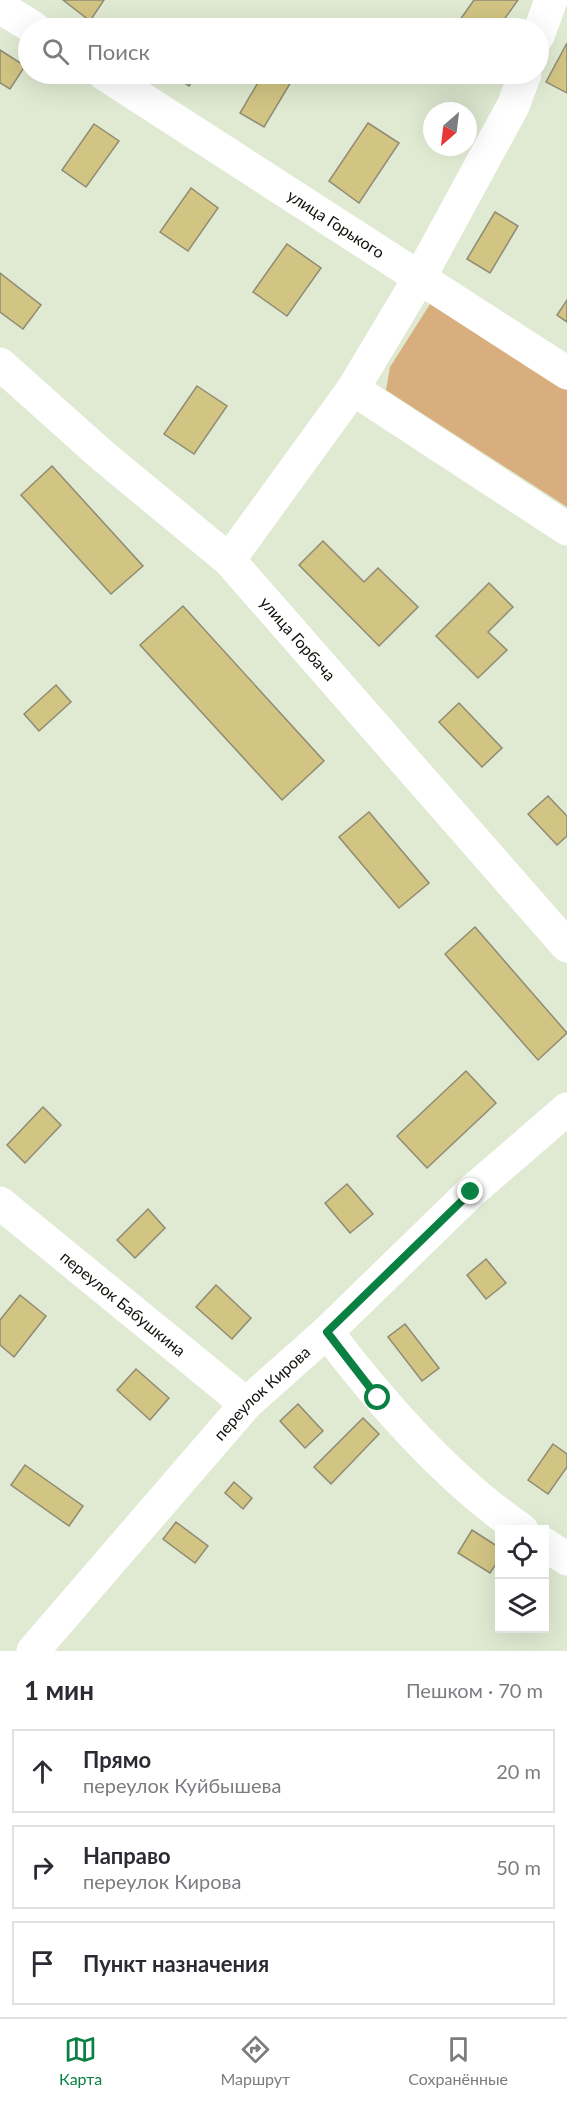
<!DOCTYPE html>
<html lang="ru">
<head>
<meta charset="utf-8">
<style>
  :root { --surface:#fff; --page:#f7f7f7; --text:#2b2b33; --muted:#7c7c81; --line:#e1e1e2; --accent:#0b8043 }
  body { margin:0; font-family:Lato,sans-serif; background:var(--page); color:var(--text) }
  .controls { position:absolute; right:18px; bottom:18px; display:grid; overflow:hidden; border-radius:0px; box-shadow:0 6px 24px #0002 }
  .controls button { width:54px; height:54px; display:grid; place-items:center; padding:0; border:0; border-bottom:2px solid var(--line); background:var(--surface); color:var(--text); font:30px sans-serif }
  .compass { position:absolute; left:423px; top:102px; width:54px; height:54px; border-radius:50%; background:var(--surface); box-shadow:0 6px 24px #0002; rotate:208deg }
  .stop { position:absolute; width:18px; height:18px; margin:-14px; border:4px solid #0b8043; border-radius:50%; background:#fff }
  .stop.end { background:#0b8043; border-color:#fff; box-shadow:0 2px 6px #0008 }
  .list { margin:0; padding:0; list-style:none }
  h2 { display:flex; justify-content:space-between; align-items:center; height:78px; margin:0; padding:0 24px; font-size:26px }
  h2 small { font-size:20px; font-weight:400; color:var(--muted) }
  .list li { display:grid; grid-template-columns:39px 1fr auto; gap:18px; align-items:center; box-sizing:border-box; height:84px; margin:0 12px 12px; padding:0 12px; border:2px solid var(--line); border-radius:0px }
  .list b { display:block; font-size:22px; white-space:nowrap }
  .list p { margin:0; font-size:20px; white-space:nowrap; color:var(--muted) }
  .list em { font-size:20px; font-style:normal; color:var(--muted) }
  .icon { flex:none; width:33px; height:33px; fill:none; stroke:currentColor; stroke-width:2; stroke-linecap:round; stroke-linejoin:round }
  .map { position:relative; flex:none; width:567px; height:1651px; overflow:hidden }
  .search { position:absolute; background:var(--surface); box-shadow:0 6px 24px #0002; left:18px; right:18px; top:18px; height:66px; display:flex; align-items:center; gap:15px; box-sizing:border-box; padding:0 21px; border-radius:33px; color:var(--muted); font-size:22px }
  .sheet { height:366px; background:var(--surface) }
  nav { display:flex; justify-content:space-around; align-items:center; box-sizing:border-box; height:84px; border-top:2px solid var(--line); background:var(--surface); font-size:16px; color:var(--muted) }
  nav a { display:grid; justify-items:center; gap:3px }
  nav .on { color:var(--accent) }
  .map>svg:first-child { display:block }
  .green { fill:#d8ae7f }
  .building { fill:#d2c483; stroke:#8f8b74; stroke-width:1.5 }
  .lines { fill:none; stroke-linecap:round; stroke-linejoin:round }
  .minor { stroke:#fff; stroke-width:33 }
  .route { stroke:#0b8043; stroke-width:8 }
  .labels { text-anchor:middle; stroke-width:6; stroke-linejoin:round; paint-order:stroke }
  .street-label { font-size:16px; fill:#0f120a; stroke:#edf7df }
</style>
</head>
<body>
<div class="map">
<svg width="567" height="1651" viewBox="0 0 567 1651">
  <rect width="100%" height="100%" fill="#e0ead2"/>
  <!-- green -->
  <path class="green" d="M 432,301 L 567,390 L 567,507 L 386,390 L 390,367 Z"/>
  <!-- building -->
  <g class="building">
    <path d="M 63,0 L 104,0 L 90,21 Z"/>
    <path d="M 474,0 L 518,0 L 498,28 L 464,28 L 457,24 Z"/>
    <path d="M 567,43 L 567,93 L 546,82 Z"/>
    <path d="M 0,50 L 25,66 L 10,89 L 0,83 Z"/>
    <path d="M 171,74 L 198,74 L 189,86 Z"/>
    <path d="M 263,74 L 289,74 L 294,77 L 264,127 L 240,113 Z"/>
    <path d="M 368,123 L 399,143 L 359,203 L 329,181 Z"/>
    <path d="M 94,124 L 119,141 L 86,187 L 62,170 Z"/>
    <path d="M 191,188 L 218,208 L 188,251 L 160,232 Z"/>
    <path d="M 495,212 L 518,226 L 490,273 L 467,259 Z"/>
    <path d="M 287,244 L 321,268 L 287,316 L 253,292 Z"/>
    <path d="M 0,273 L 41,305 L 23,329 L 0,312 Z"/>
    <path d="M 567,300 L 567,322 L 557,315 Z"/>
    <path d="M 197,386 L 227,406 L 194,454 L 164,434 Z"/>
    <path d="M 52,466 L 143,566 L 111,594 L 21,495 Z"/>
    <path d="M 323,541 L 364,582 L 378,568 L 418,607 L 379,646 L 299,565 Z"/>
    <path d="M 489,583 L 513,607 L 488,632 L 507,650 L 478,678 L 436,636 Z"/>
    <path d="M 183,606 L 324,761 L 282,800 L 140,645 Z"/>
    <path d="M 56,685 L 71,702 L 39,731 L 24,714 Z"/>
    <path d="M 459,703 L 502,748 L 482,767 L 439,722 Z"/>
    <path d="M 548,796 L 567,816 L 567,836 L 557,845 L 528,814 Z"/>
    <path d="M 369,812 L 429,883 L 399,908 L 339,837 Z"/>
    <path d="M 475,927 L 567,1033 L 538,1060 L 445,954 Z"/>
    <path d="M 466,1071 L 496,1103 L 427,1168 L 397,1136 Z"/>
    <path d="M 43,1107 L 61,1125 L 25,1163 L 7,1145 Z"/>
    <path d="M 347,1184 L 373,1214 L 350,1233 L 325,1203 Z"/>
    <path d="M 148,1209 L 165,1228 L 135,1258 L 117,1240 Z"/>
    <path d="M 486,1259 L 506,1283 L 486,1299 L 467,1275 Z"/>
    <path d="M 216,1285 L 251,1318 L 232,1339 L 196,1307 Z"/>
    <path d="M 20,1295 L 46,1316 L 14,1357 L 0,1345 L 0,1320 Z"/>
    <path d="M 405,1324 L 439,1368 L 422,1381 L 388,1337 Z"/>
    <path d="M 136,1369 L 169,1398 L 150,1420 L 117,1390 Z"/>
    <path d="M 298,1404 L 323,1431 L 305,1448 L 280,1421 Z"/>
    <path d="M 363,1418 L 379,1434 L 331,1484 L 314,1467 Z"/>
    <path d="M 553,1444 L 567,1454 L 567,1467 L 548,1494 L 528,1480 Z"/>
    <path d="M 25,1465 L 83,1506 L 69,1526 L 11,1485 Z"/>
    <path d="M 234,1482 L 252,1498 L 243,1509 L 225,1493 Z"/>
    <path d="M 176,1522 L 208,1546 L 195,1563 L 163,1539 Z"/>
    <path d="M 472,1530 L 500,1548 L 500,1558 L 490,1573 L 458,1553 Z"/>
  </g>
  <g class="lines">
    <!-- minor -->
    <g class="minor">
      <path d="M 0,7 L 34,28"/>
      <path d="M 538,36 L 551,0"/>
      <path id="s1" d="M 104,74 L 567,373"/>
      <path id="s2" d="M 0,364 L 103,456 L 229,560 L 567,946"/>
      <path d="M 353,389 L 567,529"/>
      <path d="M 229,560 L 353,389 L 420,277 L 513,106 L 525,74"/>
      <path id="s3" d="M 0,1203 L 246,1404"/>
      <path d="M 327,1332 C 381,1403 448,1480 522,1530"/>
      <path d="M 544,1544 L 567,1559"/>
      <path id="s4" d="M 33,1651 L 246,1404 L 327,1332 L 471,1192 L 567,1109"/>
    </g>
  </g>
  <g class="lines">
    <!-- route -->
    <path class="route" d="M 378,1398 L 327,1332 L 471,1192"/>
  </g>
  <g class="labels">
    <!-- street labels -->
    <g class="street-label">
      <text dy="6" stroke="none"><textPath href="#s1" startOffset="276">улица Горького</textPath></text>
      <text dy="6" stroke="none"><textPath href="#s2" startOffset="406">улица Горбача</textPath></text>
      <text dy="6" stroke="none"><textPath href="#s3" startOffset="159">переулок Бабушкина</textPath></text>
      <text dy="6" stroke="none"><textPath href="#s4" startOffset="345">переулок Кирова</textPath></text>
    </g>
  </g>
</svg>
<div class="controls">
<button><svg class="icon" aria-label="locate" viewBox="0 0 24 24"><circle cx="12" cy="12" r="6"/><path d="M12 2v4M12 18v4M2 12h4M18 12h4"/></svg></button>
<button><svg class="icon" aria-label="layers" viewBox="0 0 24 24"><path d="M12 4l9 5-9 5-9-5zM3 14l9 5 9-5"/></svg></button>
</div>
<svg class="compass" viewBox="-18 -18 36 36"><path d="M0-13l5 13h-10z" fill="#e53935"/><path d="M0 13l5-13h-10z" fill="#7c7c81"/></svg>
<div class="stop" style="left:378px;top:1398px"></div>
<div class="stop end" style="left:471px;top:1192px"></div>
<div class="search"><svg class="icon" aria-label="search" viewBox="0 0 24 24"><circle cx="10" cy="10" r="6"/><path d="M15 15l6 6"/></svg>Поиск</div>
</div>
<section class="sheet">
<h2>1 мин<small>Пешком · 70 m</small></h2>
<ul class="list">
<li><svg class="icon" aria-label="ahead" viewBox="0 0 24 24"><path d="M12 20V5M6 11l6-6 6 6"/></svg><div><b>Прямо</b><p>переулок Куйбышева</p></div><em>20 m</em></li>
<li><svg class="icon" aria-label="right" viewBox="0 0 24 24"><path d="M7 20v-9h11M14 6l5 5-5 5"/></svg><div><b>Направо</b><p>переулок Кирова</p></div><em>50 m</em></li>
<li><svg class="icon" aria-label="arrive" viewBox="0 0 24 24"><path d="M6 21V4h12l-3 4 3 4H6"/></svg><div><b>Пункт назначения</b></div></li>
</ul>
</section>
<nav>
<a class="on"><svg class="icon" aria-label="map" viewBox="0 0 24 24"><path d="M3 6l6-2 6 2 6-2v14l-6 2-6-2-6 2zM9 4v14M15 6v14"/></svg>Карта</a>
<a><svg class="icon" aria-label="directions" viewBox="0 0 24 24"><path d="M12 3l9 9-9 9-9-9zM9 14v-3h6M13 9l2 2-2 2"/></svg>Маршрут</a>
<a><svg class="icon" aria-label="saved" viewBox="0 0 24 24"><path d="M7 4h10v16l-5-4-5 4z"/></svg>Сохранённые</a>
</nav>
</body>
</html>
